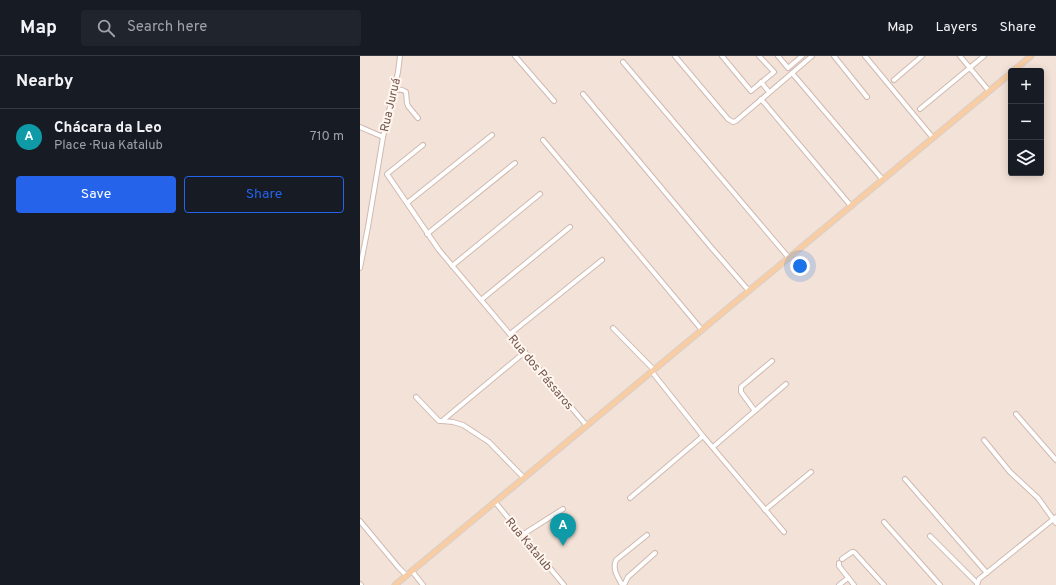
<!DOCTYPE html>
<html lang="en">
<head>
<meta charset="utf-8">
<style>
  :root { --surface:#171b24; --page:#20242c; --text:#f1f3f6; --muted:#9ea1a6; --line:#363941; --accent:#2563eb }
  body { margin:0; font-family:Overpass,sans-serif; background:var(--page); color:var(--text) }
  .controls { position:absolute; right:12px; top:12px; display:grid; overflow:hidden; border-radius:4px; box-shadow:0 2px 10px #0003 }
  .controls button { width:36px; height:36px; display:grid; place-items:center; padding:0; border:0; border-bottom:1px solid var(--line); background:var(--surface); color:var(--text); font:20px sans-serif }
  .you { position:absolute; left:440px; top:210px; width:14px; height:14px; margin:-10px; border:3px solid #fff; border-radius:50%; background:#1a73e8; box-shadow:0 0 0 6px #1a73e833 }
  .badge { display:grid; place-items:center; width:26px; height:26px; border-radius:50%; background:var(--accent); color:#fff; font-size:13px; font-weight:700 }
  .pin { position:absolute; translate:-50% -33px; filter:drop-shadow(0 1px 2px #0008) }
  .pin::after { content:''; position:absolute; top:21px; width:14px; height:12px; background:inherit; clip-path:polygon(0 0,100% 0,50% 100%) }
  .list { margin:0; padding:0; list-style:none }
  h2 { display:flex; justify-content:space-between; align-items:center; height:52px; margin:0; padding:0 16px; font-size:17px }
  h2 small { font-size:13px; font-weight:400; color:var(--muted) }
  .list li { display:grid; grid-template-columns:26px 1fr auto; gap:12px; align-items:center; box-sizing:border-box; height:56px; padding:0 16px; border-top:1px solid var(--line) }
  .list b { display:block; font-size:15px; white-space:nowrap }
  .list p { margin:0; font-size:13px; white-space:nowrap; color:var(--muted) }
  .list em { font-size:13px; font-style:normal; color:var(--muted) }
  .actions { display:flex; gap:8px; padding:12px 16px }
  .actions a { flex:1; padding:9px 0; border:1px solid var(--accent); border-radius:4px; text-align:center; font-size:14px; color:var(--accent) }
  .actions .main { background:var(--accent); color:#fff }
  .icon { flex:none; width:22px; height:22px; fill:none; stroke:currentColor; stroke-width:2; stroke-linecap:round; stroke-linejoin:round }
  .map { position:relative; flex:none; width:696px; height:529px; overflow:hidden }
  header { display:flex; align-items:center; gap:24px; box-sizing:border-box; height:56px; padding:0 20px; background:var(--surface); border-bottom:1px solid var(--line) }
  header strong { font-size:19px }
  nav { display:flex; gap:22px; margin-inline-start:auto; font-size:14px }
  .search { width:280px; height:36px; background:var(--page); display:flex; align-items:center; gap:10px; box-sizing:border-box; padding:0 14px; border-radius:4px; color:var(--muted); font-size:15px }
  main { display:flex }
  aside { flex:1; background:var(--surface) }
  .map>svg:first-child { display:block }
  .residential { fill:#f3e2d7; fill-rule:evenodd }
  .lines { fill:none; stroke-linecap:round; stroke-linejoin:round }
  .minor-casing { stroke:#d0bab1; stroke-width:6 }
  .major-casing { stroke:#d8cfcd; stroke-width:7 }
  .minor { stroke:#fff; stroke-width:4 }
  .major { stroke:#f8cda3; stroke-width:5 }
  .labels { text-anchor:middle; stroke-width:4; stroke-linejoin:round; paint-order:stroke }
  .street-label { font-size:12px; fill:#75554d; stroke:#fef6ef }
</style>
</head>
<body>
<header>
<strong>Map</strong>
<div class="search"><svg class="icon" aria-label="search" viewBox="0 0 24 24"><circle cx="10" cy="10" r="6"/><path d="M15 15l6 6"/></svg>Search here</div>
<nav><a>Map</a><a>Layers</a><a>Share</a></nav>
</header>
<main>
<aside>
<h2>Nearby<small></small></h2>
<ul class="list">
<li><span class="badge" style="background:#0f9aa8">A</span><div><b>Chácara da Leo</b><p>Place · Rua Katalub</p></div><em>710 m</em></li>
</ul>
<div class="actions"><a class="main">Save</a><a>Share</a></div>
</aside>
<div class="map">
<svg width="696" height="529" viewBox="0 0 696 529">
  <rect width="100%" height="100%" fill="#fcf1e8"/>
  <!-- residential -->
  <path class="residential" d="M 0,0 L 696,0 L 696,529 L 0,529 ZM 651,15 L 681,15 L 681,117 L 651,117 Z"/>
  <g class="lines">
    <!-- minor casing -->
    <g class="minor-casing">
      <g id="minor">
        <path d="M 155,0 L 194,45"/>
        <path d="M 315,0 L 368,63 L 373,66 L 376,65 L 452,0"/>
        <path d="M 362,0 L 391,35 L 414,16 L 399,0"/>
        <path d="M 418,0 L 428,12 L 442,0"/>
        <path d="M 474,0 L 507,41"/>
        <path d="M 505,0 L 573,82"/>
        <path d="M 600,0 L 629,35"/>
        <path d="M 263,6 L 429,202"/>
        <path d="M 432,17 L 523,124"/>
        <path d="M 534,24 L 562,0"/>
        <path d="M 401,26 L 409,36"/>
        <path d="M 33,36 C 37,33 42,33 46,36 L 47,47 L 48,50 L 58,62"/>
        <path d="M 223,38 L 350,190 L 389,235"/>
        <path d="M 401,43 L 491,150"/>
        <path d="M 560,53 L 624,0"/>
        <path d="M 0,71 L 23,81"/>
        <path d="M 183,84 L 342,274"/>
        <path d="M 63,89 L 27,118 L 79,194 L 227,370"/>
        <path d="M 47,147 L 132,79"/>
        <path d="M 67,178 L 155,107"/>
        <path d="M 92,210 L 180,138"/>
        <path d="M 0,212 L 8,171 L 23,81 L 38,16 L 40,0"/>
        <path d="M 121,244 L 210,171"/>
        <path d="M 253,272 L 294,314"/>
        <path d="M 150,278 L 242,204"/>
        <path d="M 292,316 L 343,380 L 424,476"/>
        <path d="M 56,341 L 77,363 L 79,365 L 82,365 L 165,296"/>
        <path d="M 395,355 L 381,336 L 381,331 L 412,305"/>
        <path d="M 656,358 L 696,404"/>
        <path d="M 82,365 L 93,366 L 103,369 L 129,386 L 164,422"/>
        <path d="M 624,384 L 650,416 L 678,442 L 696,467"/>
        <path d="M 353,391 L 426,328"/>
        <path d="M 545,423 L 627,517"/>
        <path d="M 270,442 L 343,380"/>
        <path d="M 135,446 L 204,529"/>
        <path d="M 405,454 L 451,416"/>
        <path d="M 0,465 L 39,512 L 46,519"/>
        <path d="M 524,466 L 580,529"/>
        <path d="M 162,479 L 203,453"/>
        <path d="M 570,480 L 617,527"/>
        <path d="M 482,503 L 492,496 L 494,496 L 524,529"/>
        <path d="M 479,507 L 479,510 L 494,529"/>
        <path d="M 52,515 L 63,529"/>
        <path d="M 0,528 L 1,529"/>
        <path d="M 262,529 C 258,521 252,514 256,504 L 287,479"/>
        <path d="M 264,529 L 268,521 L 295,497"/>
        <path d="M 479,529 L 488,522"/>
        <path d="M 617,529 L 619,523 L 696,461"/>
      </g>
    </g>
    <!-- major casing -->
    <g class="major-casing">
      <g id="major">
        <path d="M 653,15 L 671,0"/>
        <path d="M 35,529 L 651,17"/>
      </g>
    </g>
    <!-- minor -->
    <use href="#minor" class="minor"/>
    <!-- major -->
    <use href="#major" class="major"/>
  </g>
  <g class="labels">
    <!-- street labels -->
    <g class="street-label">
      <text transform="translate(30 49) rotate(-77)" y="4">Rua Juruá</text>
      <text transform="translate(181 316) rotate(50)" y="4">Rua dos Pássaros</text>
      <text transform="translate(169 488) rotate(50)" y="4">Rua Katalub</text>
    </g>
  </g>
</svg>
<div class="controls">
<button>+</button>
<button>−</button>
<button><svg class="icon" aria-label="layers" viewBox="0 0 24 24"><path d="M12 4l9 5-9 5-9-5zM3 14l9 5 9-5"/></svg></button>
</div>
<div class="you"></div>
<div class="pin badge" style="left:203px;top:490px;background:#0f9aa8">A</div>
</div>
</main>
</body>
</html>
